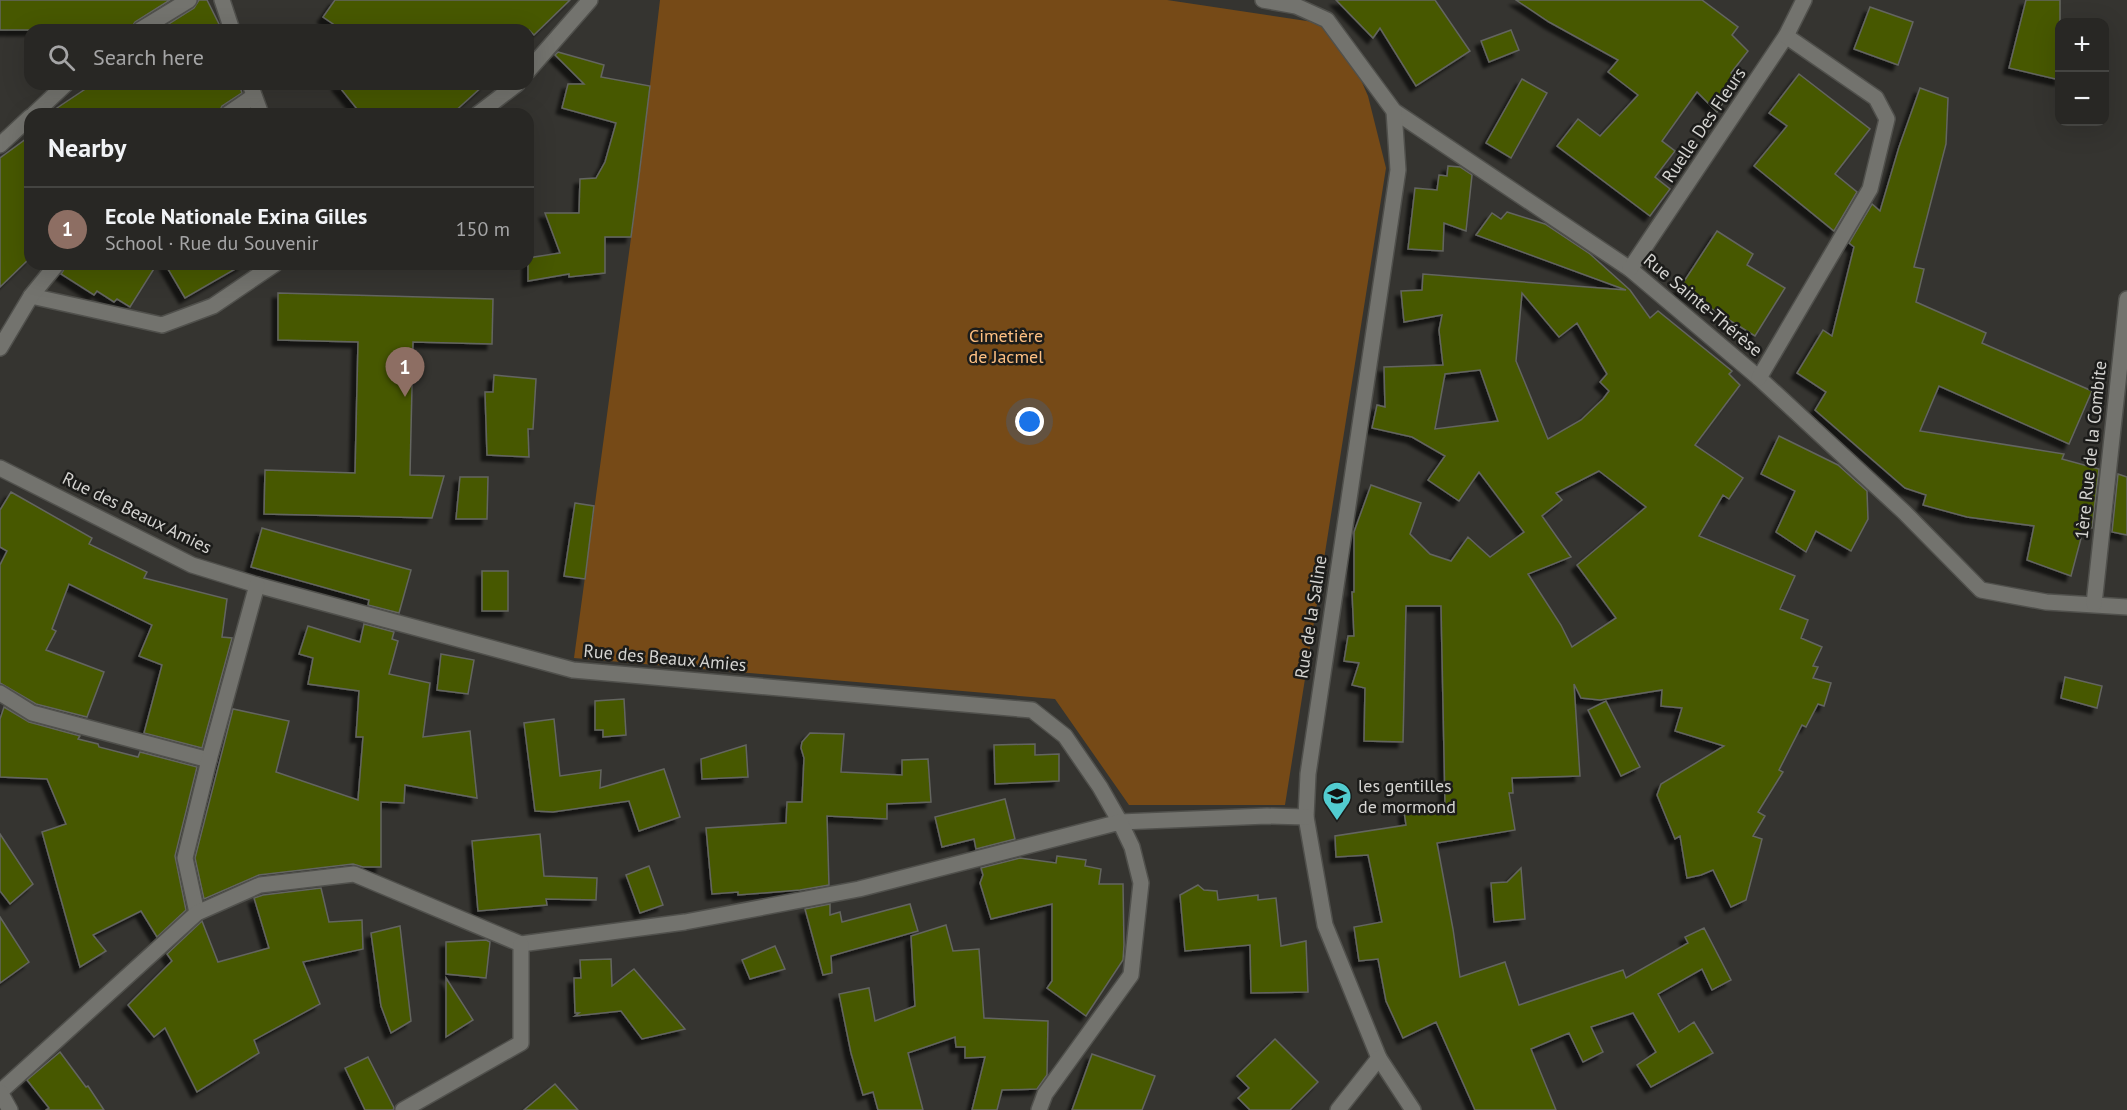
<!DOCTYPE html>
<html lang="en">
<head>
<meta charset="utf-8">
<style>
  :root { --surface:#282724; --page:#343331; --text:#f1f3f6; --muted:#a5a5a6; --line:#444441; --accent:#db2777 }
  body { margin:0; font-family:"PT Sans",sans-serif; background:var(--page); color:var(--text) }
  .controls { position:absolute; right:18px; top:18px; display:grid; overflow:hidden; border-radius:12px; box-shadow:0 6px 24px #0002 }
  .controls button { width:54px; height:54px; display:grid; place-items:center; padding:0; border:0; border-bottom:2px solid var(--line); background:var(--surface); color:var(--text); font:30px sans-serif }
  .you { position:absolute; left:1030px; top:422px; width:21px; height:21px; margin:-15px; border:4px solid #fff; border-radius:50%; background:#1a73e8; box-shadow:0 0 0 9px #1a73e833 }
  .badge { display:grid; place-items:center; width:39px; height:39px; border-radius:50%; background:var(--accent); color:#fff; font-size:20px; font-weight:700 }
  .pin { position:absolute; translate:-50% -50px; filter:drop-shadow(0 2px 3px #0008) }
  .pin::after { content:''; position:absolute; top:32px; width:21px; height:18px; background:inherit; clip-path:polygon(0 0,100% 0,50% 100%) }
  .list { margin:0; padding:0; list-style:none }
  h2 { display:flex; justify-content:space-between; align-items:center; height:78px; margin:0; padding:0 24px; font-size:26px }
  h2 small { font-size:20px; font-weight:400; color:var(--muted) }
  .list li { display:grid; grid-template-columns:39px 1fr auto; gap:18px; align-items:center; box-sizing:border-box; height:84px; padding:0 24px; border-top:2px solid var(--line) }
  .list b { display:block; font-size:22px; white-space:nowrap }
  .list p { margin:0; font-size:20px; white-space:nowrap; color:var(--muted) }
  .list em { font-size:20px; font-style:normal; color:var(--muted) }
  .icon { flex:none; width:33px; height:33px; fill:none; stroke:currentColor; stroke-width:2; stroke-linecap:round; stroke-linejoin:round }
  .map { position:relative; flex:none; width:2127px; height:1110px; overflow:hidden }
  .search { position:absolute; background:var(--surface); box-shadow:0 6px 24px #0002; left:24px; top:24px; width:510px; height:66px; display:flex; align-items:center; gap:15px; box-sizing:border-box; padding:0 21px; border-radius:18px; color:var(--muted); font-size:22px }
  .panel { position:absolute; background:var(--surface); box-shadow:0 6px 24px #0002; left:24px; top:108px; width:510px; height:162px; border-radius:18px }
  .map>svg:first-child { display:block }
  .green { fill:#764a17 }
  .building { fill:#465802; stroke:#646560; stroke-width:1.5; fill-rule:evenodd; filter:url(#shadow) }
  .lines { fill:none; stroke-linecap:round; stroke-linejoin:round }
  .street-casing { stroke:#50504c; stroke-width:18 }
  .street { stroke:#73736e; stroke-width:15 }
  .labels { text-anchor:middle; stroke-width:5; stroke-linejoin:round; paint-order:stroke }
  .street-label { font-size:18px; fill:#d5d4d1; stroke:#1c1c1a }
  .park-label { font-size:18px; fill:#fec082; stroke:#1c1c1a }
  .poi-label { font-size:18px; fill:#d5d4d1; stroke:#1c1c1a; text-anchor:start }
</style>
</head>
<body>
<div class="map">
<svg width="2127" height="1110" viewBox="0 0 2127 1110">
  <defs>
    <filter id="shadow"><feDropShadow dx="-5.5" dy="5.5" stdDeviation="1.5" flood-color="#0009"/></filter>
  </defs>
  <rect width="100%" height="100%" fill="#353430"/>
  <!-- green -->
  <path class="green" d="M 660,0 L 1167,0 L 1320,23 L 1350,55 L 1368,96 L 1386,168 L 1285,805 L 1129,805 L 1055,699 L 574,658 L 639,179 Z"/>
  <!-- building -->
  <g class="building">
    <path d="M 0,0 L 170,0 L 135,22 L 130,30 L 0,30 Z"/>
    <path d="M 199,0 L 207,0 L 222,30 L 159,30 L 194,8 Z"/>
    <path d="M 335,0 L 570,0 L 534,35 L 529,30 L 342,30 L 323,17 Z"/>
    <path d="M 1336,0 L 1435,0 L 1470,51 L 1416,86 L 1380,28 L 1373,38 Z"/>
    <path d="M 1516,0 L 1702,0 L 1738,27 L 1732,35 L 1748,51 L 1731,73 L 1738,80 L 1717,112 L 1697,92 L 1662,141 L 1675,151 L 1655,177 L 1670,189 L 1650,216 L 1557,146 L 1578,119 L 1600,136 L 1638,95 L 1608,72 L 1618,60 L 1549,22 Z"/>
    <path d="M 2026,0 L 2060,0 L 2060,80 L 2009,68 Z"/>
    <path d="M 1870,7 L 1913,22 L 1898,65 L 1854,49 Z"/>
    <path d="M 1511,30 L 1519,50 L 1489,62 L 1481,41 Z"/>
    <path d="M 558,52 L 604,65 L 601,77 L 650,86 L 638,184 L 631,237 L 605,237 L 605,273 L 569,277 L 569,274 L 528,281 L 528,258 L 560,253 L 545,213 L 579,213 L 580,179 L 596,178 L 605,162 L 616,123 L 562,108 L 568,84 L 584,84 L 555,55 Z"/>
    <path d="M 1799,74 L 1870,129 L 1835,174 L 1857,192 L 1834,231 L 1754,166 L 1787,126 L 1769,113 Z"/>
    <path d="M 1522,79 L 1547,93 L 1511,158 L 1486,143 Z"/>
    <path d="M 93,84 L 239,84 L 242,93 L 222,106 L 218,114 L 48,114 Z"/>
    <path d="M 337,84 L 485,84 L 452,114 L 361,114 Z"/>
    <path d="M 1920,88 L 1948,98 L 1946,144 L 1914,267 L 1924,269 L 1916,302 L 1986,333 L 1982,343 L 2092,391 L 2069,444 L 1939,386 L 1920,431 L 2064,454 L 2062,459 L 2099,469 L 2092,528 L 2084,527 L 2071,576 L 2027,560 L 2034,526 L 1967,517 L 1923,505 L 1926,495 L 1905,488 L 1815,410 L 1826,392 L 1797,373 L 1823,330 L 1832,336 L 1854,247 L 1849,243 L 1872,204 L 1880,211 L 1899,147 Z"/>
    <path d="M 30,136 L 30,258 L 0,287 L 0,158 Z"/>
    <path d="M 1448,166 L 1460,167 L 1472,175 L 1466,231 L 1444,223 L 1443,251 L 1408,249 L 1415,188 L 1437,190 L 1439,175 L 1447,176 Z"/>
    <path d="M 1507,212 L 1545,224 L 1590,254 L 1630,290 L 1650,318 L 1658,311 L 1732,371 L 1729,374 L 1740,385 L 1695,445 L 1743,478 L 1729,499 L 1723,495 L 1699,536 L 1795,576 L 1780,609 L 1808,620 L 1801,638 L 1822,647 L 1813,666 L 1818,667 L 1813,678 L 1831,683 L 1824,706 L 1818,704 L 1806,727 L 1802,725 L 1779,770 L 1783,772 L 1758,812 L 1765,816 L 1753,836 L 1762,839 L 1746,900 L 1731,907 L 1713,870 L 1701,875 L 1687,878 L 1680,836 L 1675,839 L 1657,795 L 1661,784 L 1724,746 L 1675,731 L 1682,708 L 1661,706 L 1662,690 L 1600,700 L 1581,698 L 1574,684 L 1580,776 L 1512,778 L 1513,793 L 1509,793 L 1515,830 L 1437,843 L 1453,929 L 1460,977 L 1505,962 L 1519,1005 L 1623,970 L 1626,978 L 1688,943 L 1685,937 L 1704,928 L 1731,980 L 1712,990 L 1702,969 L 1658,994 L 1679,1032 L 1694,1022 L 1713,1053 L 1651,1087 L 1637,1065 L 1656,1052 L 1633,1013 L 1591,1027 L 1603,1052 L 1583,1062 L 1569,1033 L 1531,1049 L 1556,1110 L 1475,1110 L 1436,1022 L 1403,1038 L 1386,1001 L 1378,959 L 1359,961 L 1354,927 L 1382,922 L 1368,855 L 1336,857 L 1335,836 L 1406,825 L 1404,811 L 1445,804 L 1441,606 L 1406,606 L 1403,742 L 1364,741 L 1365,688 L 1352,685 L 1359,663 L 1344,661 L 1348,636 L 1354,636 L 1352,592 L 1354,592 L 1354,532 L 1371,485 L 1421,503 L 1410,534 L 1430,554 L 1451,561 L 1468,537 L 1490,557 L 1524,532 L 1479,472 L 1459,501 L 1428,480 L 1445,456 L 1412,437 L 1372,428 L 1377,405 L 1385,407 L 1384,367 L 1443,365 L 1439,330 L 1442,315 L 1404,322 L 1401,291 L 1422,290 L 1423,274 L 1626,290 L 1476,235 L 1492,213 L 1501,219 ZM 1522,293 L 1559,337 L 1577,323 L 1607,374 L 1600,382 L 1609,391 L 1603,399 L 1581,420 L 1548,439 L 1516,361 ZM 1480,370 L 1498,421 L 1435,429 L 1445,374 ZM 1599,471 L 1646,507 L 1577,565 L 1616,618 L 1572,647 L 1561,625 L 1528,574 L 1571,557 L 1542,516 L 1562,500 L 1556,493 Z"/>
    <path d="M 1717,231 L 1753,254 L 1747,265 L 1785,288 L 1755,336 L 1679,289 Z"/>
    <path d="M 67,264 L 157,264 L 130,307 L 117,299 L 114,302 L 97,291 L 94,295 L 61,274 Z"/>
    <path d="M 165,264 L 244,264 L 185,298 Z"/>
    <path d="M 278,293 L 493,299 L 492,344 L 413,342 L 410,475 L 444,476 L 432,518 L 264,514 L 265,470 L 355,473 L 358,342 L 278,340 Z"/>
    <path d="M 494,375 L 536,379 L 533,429 L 528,429 L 529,457 L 487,455 L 485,392 L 493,392 Z"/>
    <path d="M 1779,436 L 1838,465 L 1867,491 L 1868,519 L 1851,551 L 1816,531 L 1806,552 L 1776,532 L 1795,491 L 1761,474 Z"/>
    <path d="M 2118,474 L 2127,477 L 2127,535 L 2112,532 Z"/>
    <path d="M 460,477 L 488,477 L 487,519 L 456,519 Z"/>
    <path d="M 11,492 L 92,538 L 89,544 L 147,572 L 144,578 L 227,599 L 222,637 L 232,638 L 202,748 L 144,733 L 162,665 L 139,656 L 152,625 L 69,584 L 52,629 L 56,631 L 46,650 L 104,672 L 87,717 L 36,704 L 0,683 L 0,565 L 7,551 L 0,547 L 0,510 Z"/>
    <path d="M 575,503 L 594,506 L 585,579 L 564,576 Z"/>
    <path d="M 262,528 L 411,570 L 399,613 L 368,605 L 369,600 L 251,567 Z"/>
    <rect x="482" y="571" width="26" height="40"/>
    <path d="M 364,624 L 394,632 L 392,639 L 398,641 L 389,674 L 430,683 L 423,737 L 470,731 L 477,798 L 405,785 L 404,803 L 381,802 L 381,867 L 363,867 L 353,864 L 259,875 L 204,899 L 195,858 L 233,709 L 289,721 L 276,772 L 358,800 L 363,737 L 356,737 L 359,691 L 308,684 L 313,658 L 299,654 L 308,626 L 360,642 Z"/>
    <path d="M 441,654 L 474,660 L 468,694 L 437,690 Z"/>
    <path d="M 2065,677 L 2102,686 L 2097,708 L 2061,698 Z"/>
    <path d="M 624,699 L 626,735 L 603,737 L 603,730 L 595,730 L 595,701 Z"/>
    <path d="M 1606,701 L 1640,767 L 1621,776 L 1588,710 Z"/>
    <path d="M 4,707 L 29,722 L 80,736 L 78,739 L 98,744 L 99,747 L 138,757 L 140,752 L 197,767 L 175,856 L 186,910 L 157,937 L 141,911 L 93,935 L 106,951 L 80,967 L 42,832 L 66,824 L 47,779 L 0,777 L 0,719 Z"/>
    <path d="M 554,719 L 560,776 L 601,770 L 600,788 L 664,769 L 680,817 L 639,831 L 629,801 L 553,812 L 535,811 L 524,723 Z"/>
    <path d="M 810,733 L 844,734 L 841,772 L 902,775 L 902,760 L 928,759 L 931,802 L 887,804 L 887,819 L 827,816 L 829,885 L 800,890 L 738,895 L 738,892 L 712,894 L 706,828 L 786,823 L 787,802 L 802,802 L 804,758 L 801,748 L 802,742 Z"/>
    <path d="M 1035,744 L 1035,755 L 1059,754 L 1059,781 L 995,784 L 994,745 Z"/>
    <path d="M 746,745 L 748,777 L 702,779 L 701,759 Z"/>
    <path d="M 1005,799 L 1015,839 L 976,849 L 974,839 L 942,847 L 935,817 Z"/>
    <path d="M 0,834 L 33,884 L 10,904 L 0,891 Z"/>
    <path d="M 540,834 L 544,876 L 597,878 L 596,900 L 546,899 L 547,905 L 478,911 L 472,841 Z"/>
    <path d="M 1057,856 L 1086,860 L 1085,866 L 1101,869 L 1099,884 L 1123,884 L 1124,945 L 1123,960 L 1086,1016 L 1047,988 L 1052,981 L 1052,904 L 991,919 L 980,883 L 983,875 L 981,868 L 1020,858 L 1056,863 Z"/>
    <path d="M 649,866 L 663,905 L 640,913 L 626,875 Z"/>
    <path d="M 1521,868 L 1525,919 L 1494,922 L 1491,883 L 1507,882 Z"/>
    <path d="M 1198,885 L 1204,890 L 1217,891 L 1218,900 L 1258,895 L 1258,900 L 1276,898 L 1281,946 L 1306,941 L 1308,992 L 1251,993 L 1250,945 L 1185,951 L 1180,895 Z"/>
    <path d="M 321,888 L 329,922 L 362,920 L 363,949 L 303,962 L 320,1004 L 254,1040 L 259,1053 L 197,1092 L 165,1028 L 154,1037 L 128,1005 L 172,961 L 167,954 L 202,921 L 218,962 L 269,948 L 254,898 L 263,895 Z"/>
    <path d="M 830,904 L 830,915 L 840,912 L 842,922 L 910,904 L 918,931 L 831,956 L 832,973 L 823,975 L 805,909 Z"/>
    <path d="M 0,917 L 29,962 L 0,983 Z"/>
    <path d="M 946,925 L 953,951 L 979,949 L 984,1018 L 1048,1021 L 1047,1075 L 1037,1089 L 1002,1090 L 997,1110 L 972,1110 L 985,1057 L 965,1058 L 965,1047 L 956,1047 L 955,1037 L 908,1053 L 923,1110 L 878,1110 L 873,1092 L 863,1095 L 851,1053 L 839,994 L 869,988 L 875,1021 L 915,1006 L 911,936 Z"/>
    <path d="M 400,926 L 411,1021 L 391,1033 L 381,1006 L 371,933 Z"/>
    <path d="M 486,940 L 490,942 L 486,978 L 446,974 L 446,942 Z"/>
    <path d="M 775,946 L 785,969 L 750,979 L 742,960 Z"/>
    <path d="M 611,959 L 612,986 L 634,969 L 685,1029 L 642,1039 L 621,1011 L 575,1016 L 579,1013 L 575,1013 L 574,978 L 581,978 L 580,960 Z"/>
    <path d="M 446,978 L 473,1020 L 446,1037 Z"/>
    <path d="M 1275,1039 L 1318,1082 L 1290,1110 L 1250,1110 L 1238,1098 L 1249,1088 L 1237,1076 Z"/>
    <path d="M 60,1052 L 86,1087 L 88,1086 L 104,1110 L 46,1110 L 49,1108 L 27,1080 Z"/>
    <path d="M 1092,1054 L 1155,1076 L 1142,1110 L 1072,1110 Z"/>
    <path d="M 368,1057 L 394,1108 L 393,1110 L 365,1110 L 345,1068 Z"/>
    <path d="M 555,1084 L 578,1110 L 524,1110 Z"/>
  </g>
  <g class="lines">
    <!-- street casing -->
    <g class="street-casing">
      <g id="street">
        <path d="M 222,0 L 232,30"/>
        <path d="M 1263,0 L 1296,6 L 1327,20 L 1394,111 L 1630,269 L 1759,378 L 1904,512 L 1981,590 L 2046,602 L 2127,607"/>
        <path d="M 140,30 L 189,0"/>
        <path d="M 528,71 L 590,0"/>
        <path d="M 250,84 L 261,114"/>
        <path d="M 1394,111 L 1398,170 L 1308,774 L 1306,817 L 1325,925 L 1379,1058 L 1413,1110"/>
        <path d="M 34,114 L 66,84"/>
        <path d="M 228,114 L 254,96"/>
        <path d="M 478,114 L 517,84"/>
        <path d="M 0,145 L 30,117"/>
        <path d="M 1630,269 L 1786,36 L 1804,0"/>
        <path d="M 31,296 L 162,325 L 213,306 L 275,264"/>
        <path d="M 0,348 L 31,296 L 57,264"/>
        <path d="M 1759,378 L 1870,189 L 1887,119 L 1876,98 L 1786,36"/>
        <path d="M 0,468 L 192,565 L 257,585 L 573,670 L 1032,710 L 1065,736 L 1100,787 L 1120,822 L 1267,816 L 1306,817"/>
        <path d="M 2094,604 L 2127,299"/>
        <path d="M 0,693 L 32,713 L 209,760"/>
        <path d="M 197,913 L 185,858 L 209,760 L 257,585"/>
        <path d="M 0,1092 L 197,913 L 260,885 L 354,874 L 521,944 L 685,922 L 859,889 L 1120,822 L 1132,847 L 1141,883 L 1131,975 L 1045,1094 L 1039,1110"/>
        <path d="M 0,1092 L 10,1110"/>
        <path d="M 403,1110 L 521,1043 L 521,944"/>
        <path d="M 1338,1110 L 1379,1058"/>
      </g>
    </g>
    <!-- street -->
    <use href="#street" class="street"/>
  </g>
  <!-- icons -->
  <defs>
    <g id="school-pin" transform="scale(1.5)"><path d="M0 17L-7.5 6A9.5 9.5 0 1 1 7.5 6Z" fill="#52ccd0" stroke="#1c1c1a"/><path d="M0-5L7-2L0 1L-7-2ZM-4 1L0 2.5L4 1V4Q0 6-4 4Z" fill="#111"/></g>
  </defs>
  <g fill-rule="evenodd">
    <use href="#school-pin" x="1337" y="796"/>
  </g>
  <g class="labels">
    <!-- street labels -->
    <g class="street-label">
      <text transform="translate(1704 125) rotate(-56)" y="6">Ruelle Des Fleurs</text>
      <text transform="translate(1703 305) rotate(40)" y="6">Rue Sainte-Thérèse</text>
      <text transform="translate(2091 450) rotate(-84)" y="6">1ère Rue de la Combite</text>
      <text transform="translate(137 513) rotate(26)" y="6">Rue des Beaux Amies</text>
      <text transform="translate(1311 617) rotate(-81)" y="6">Rue de la Saline</text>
      <text transform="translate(665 658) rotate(5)" y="6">Rue des Beaux Amies</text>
    </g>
    <!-- park labels -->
    <g class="park-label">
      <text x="1006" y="342">Cimetière<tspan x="1006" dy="21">de Jacmel</tspan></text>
    </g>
    <!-- poi labels -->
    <g class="poi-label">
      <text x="1358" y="792">les gentilles<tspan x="1358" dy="21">de mormond</tspan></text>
    </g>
  </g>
</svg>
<div class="controls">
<button>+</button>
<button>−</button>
</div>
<div class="you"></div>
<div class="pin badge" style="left:405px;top:397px;background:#8d6e63">1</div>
<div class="search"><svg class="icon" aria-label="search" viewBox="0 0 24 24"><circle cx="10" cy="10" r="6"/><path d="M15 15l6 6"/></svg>Search here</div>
<section class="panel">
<h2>Nearby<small></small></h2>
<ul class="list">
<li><span class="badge" style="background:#8d6e63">1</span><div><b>Ecole Nationale Exina Gilles</b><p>School · Rue du Souvenir</p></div><em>150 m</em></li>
</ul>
</section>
</div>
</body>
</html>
